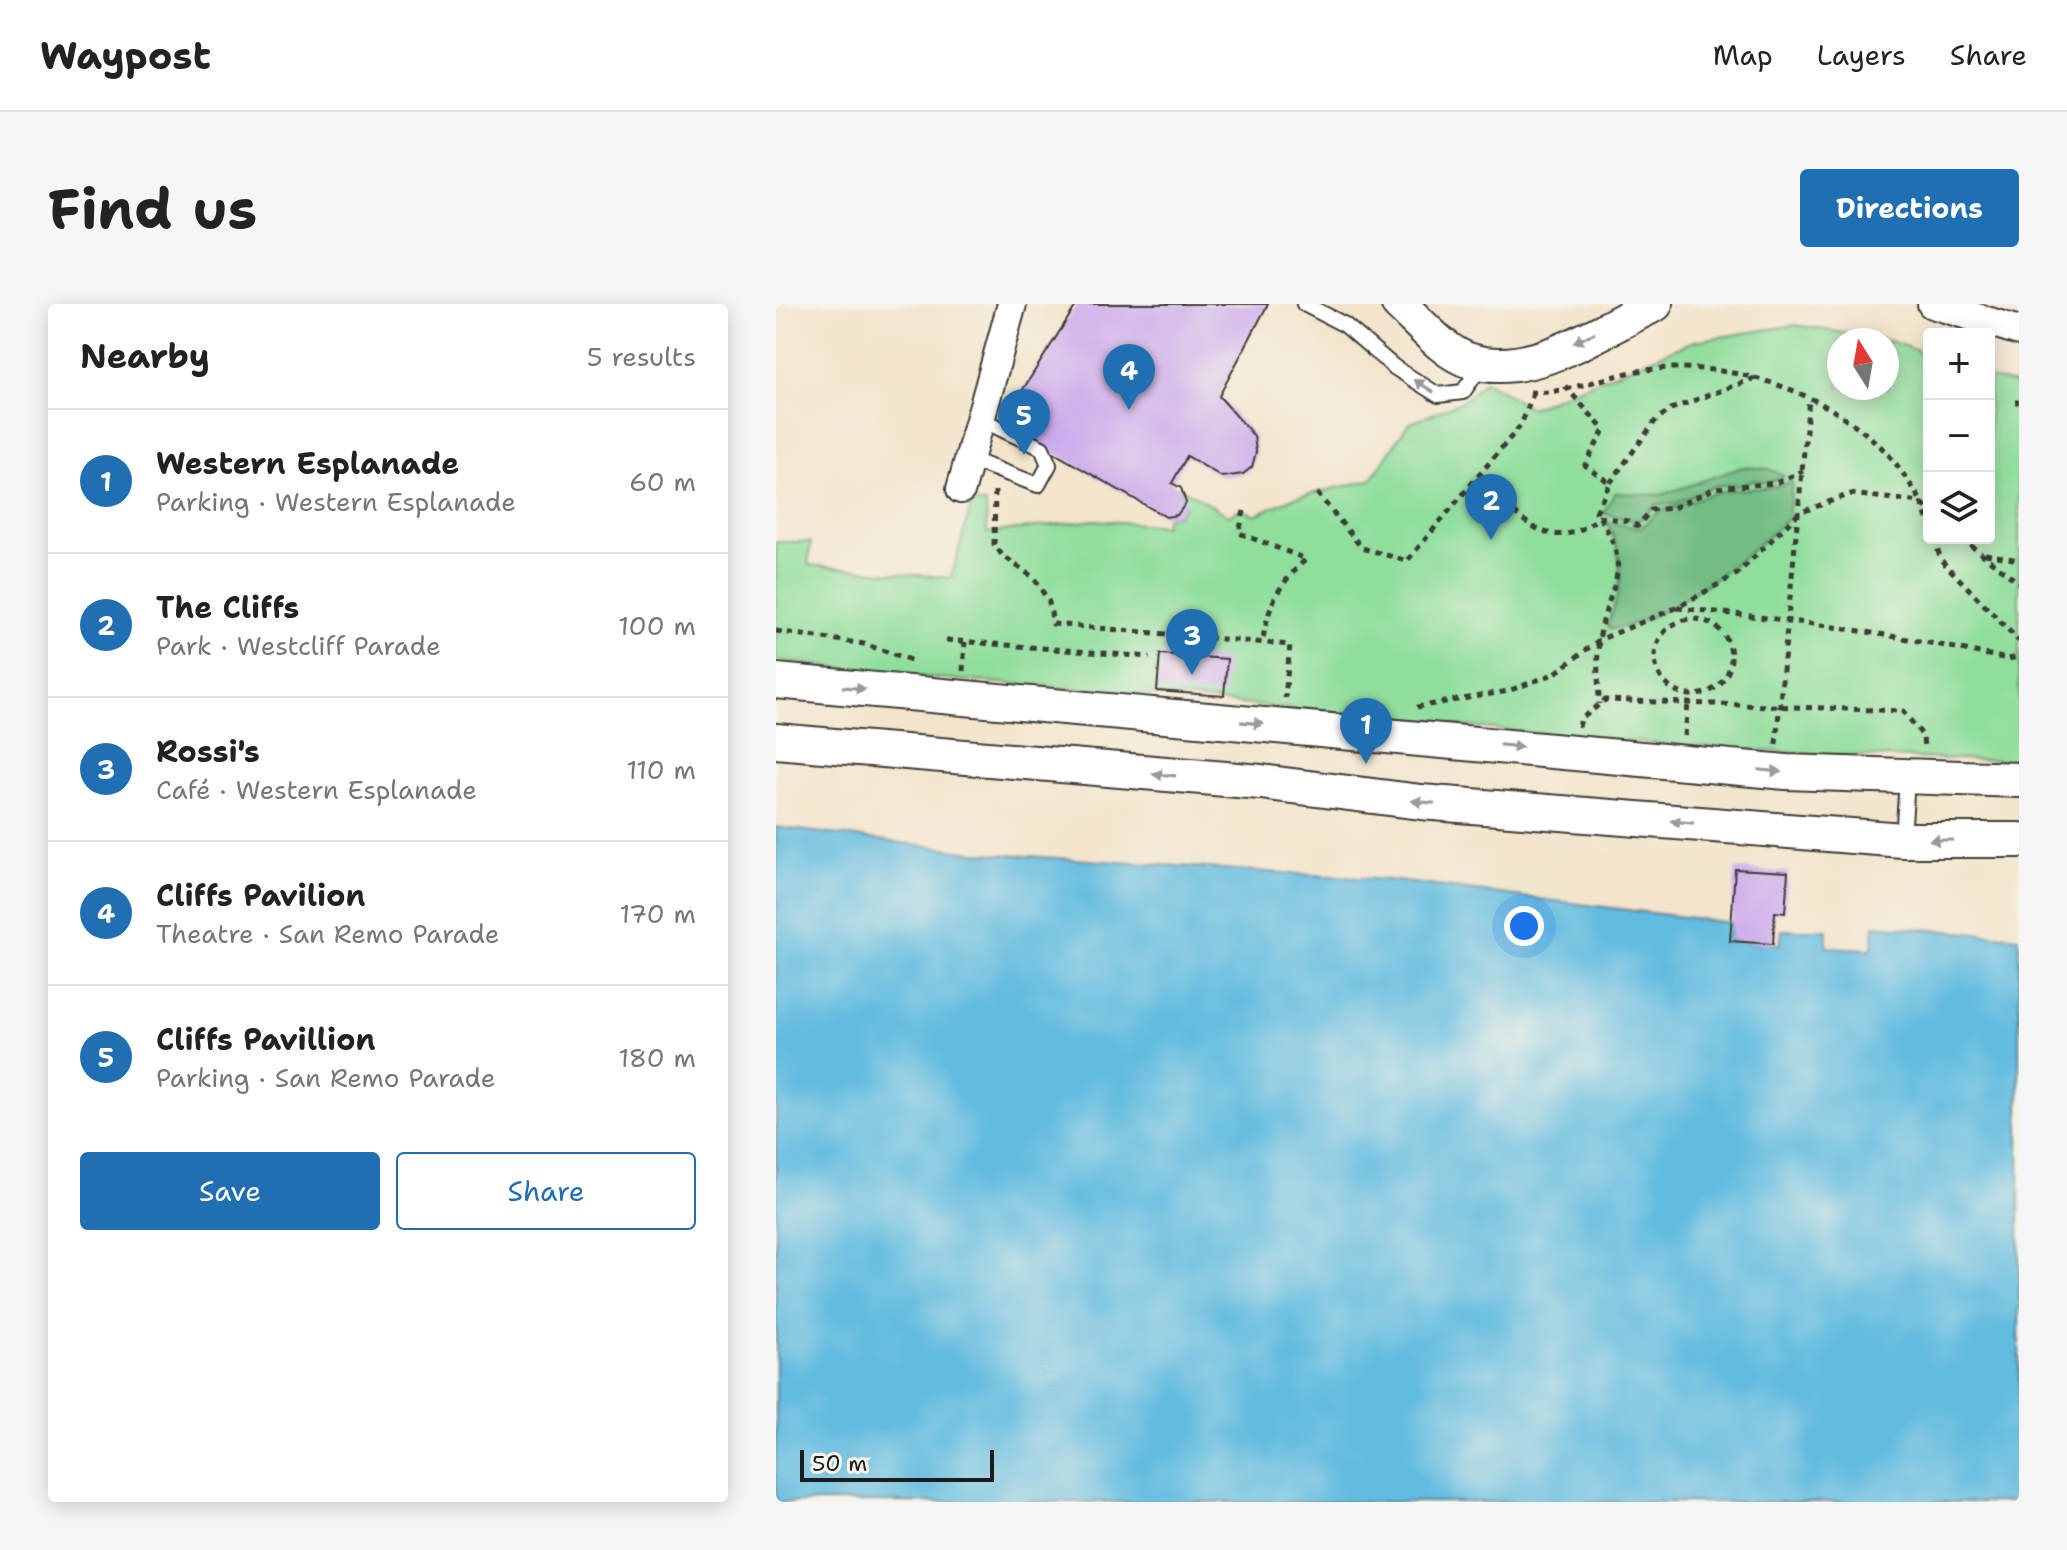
<!DOCTYPE html>
<html lang="en">
<head>
<meta charset="utf-8">
<style>
  :root { --surface:#fff; --page:#f6f6f6; --text:#222; --muted:#767676; --line:#e0e0e0; --accent:#1f6fb2 }
  body { margin:0; font-family:"Shantell Sans",sans-serif; background:var(--page); color:var(--text) }
  .controls { position:absolute; right:24px; top:24px; display:grid; overflow:hidden; border-radius:8px; box-shadow:0 4px 20px #0003 }
  .controls button { width:72px; height:72px; display:grid; place-items:center; padding:0; border:0; border-bottom:2px solid var(--line); background:var(--surface); color:var(--text); font:40px sans-serif }
  .compass { position:absolute; left:1051px; top:24px; width:72px; height:72px; border-radius:50%; background:var(--surface); box-shadow:0 4px 20px #0003; rotate:349deg }
  .scale { position:absolute; left:24px; bottom:20px; width:194px; box-sizing:border-box; padding-left:8px; border:4px solid #1c1c1c; border-top:0; font-size:22px; line-height:28px; white-space:nowrap; color:#1c1c1c; -webkit-text-stroke:6px #f7f3e8; paint-order:stroke }
  .you { position:absolute; left:748px; top:622px; width:28px; height:28px; margin:-20px; border:6px solid #fff; border-radius:50%; background:#1a73e8; box-shadow:0 0 0 12px #1a73e833 }
  .badge { display:grid; place-items:center; width:52px; height:52px; border-radius:50%; background:var(--accent); color:#fff; font-size:26px; font-weight:700 }
  .pin { position:absolute; translate:-50% -66px; filter:drop-shadow(0 2px 4px #0008) }
  .pin::after { content:''; position:absolute; top:42px; width:28px; height:24px; background:inherit; clip-path:polygon(0 0,100% 0,50% 100%) }
  .list { margin:0; padding:0; list-style:none }
  h2 { display:flex; justify-content:space-between; align-items:center; height:104px; margin:0; padding:0 32px; font-size:34px }
  h2 small { font-size:26px; font-weight:400; color:var(--muted) }
  .list li { display:grid; grid-template-columns:52px 1fr auto; gap:24px; align-items:center; box-sizing:border-box; height:144px; padding:0 32px; border-top:2px solid var(--line) }
  .list b { display:block; font-size:30px; white-space:nowrap }
  .list p { margin:0; font-size:26px; white-space:nowrap; color:var(--muted) }
  .list em { font-size:26px; font-style:normal; color:var(--muted) }
  .actions { display:flex; gap:16px; padding:24px 32px }
  .actions a { flex:1; padding:18px 0; border:2px solid var(--accent); border-radius:8px; text-align:center; font-size:28px; color:var(--accent) }
  .actions .main { background:var(--accent); color:#fff }
  .icon { flex:none; width:44px; height:44px; fill:none; stroke:currentColor; stroke-width:2; stroke-linecap:round; stroke-linejoin:round }
  .map { position:relative; flex:none; width:1243px; height:1198px; overflow:hidden; border-radius:8px }
  header { display:flex; align-items:center; gap:48px; box-sizing:border-box; height:112px; padding:0 40px; background:var(--surface); border-bottom:2px solid var(--line) }
  header strong { font-size:38px }
  nav { display:flex; gap:44px; margin-inline-start:auto; font-size:28px }
  .intro { display:flex; align-items:center; justify-content:space-between; box-sizing:border-box; height:192px; padding:0 48px }
  h1 { margin:0; font-size:56px }
  .button { padding:20px 36px; border-radius:8px; background:var(--accent); color:#fff; font-size:28px; font-weight:700 }
  main { display:flex; gap:48px; padding:0 48px }
  aside { flex:1; background:var(--surface); border-radius:8px; box-shadow:0 4px 20px #0003 }
  .map>svg:first-child { display:block }
  .green { fill:#8fde9c; stroke:#567d5c; stroke-width:2 }
  .forest { fill:#73bd84; stroke:#486c50; stroke-width:2 }
  .water { fill:#62bce0; stroke:#3f6c7e; stroke-width:2 }
  .building { fill:#ccabec }
  .lines { fill:none; stroke-linecap:round; stroke-linejoin:round }
  .service-casing { stroke:#3c3a36; stroke-width:18 }
  .minor-casing { stroke:#3c3a36; stroke-width:32 }
  .tertiary-casing { stroke:#3c3a36; stroke-width:38 }
  .path { stroke:#3c3a36; stroke-width:5; stroke-dasharray:6 6; stroke-linecap:butt }
  .service { stroke:#fff; stroke-width:14 }
  .minor { stroke:#fff; stroke-width:28 }
  .tertiary { stroke:#fff; stroke-width:34 }
  .oneway { fill:#999 }
</style>
</head>
<body>
<header>
<strong>Waypost</strong>
<nav><a>Map</a><a>Layers</a><a>Share</a></nav>
</header>
<div class="intro"><h1>Find us</h1><a class="button">Directions</a></div>
<main>
<aside>
<h2>Nearby<small>5 results</small></h2>
<ul class="list">
<li><span class="badge">1</span><div><b>Western Esplanade</b><p>Parking · Western Esplanade</p></div><em>60 m</em></li>
<li><span class="badge">2</span><div><b>The Cliffs</b><p>Park · Westcliff Parade</p></div><em>100 m</em></li>
<li><span class="badge">3</span><div><b>Rossi's</b><p>Café · Western Esplanade</p></div><em>110 m</em></li>
<li><span class="badge">4</span><div><b>Cliffs Pavilion</b><p>Theatre · San Remo Parade</p></div><em>170 m</em></li>
<li><span class="badge">5</span><div><b>Cliffs Pavillion</b><p>Parking · San Remo Parade</p></div><em>180 m</em></li>
</ul>
<div class="actions"><a class="main">Save</a><a>Share</a></div>
</aside>
<div class="map">
<svg width="1243" height="1198" viewBox="0 0 1243 1198">
  <rect width="100%" height="100%" fill="#f7f3e8"/>
  <filter id="ink" filterUnits="userSpaceOnUse"><feTurbulence type="fractalNoise" baseFrequency=".0125" numOctaves="2"/><feDisplacementMap in="SourceGraphic" scale="16" xChannelSelector="R" yChannelSelector="G"/><feConvolveMatrix kernelMatrix="1 2 1 2 8 2 1 2 1" color-interpolation-filters="sRGB"/></filter>
  <filter id="wash" filterUnits="userSpaceOnUse"><feTurbulence type="fractalNoise" baseFrequency=".006" numOctaves="4" result="noise"/><feDisplacementMap in="SourceGraphic" scale="32" xChannelSelector="R" yChannelSelector="G"/><feGaussianBlur stdDeviation="1.8" result="paint"/><feColorMatrix in="noise" values="0 0 0 0 0 0 0 0 0 0 0 0 0 0 0 0 0 1.4 0 .05"/><feComposite in="paint" operator="in"/></filter>
  <g filter="url(#wash)">
    <rect width="100%" height="100%" fill="#f3e4cb"/>
    <!-- green -->
    <path class="green" d="M 1020,21 L 1109,36 L 1063,36 L 1063,84 L 1111,84 L 1111,36 L 1153,51 L 1153,234 L 1213,234 L 1213,74 L 1243,81 L 1243,456 C 974,454 705,424 437,397 C 292,382 144,377 0,356 L 0,238 L 35,238 L 32,261 L 175,274 L 196,199 L 210,200 L 211,229 L 319,216 L 388,222 L 390,213 L 401,211 L 408,203 L 405,184 L 452,211 L 465,205 L 479,211 L 517,194 L 595,176 L 632,120 L 687,97 L 709,77 L 755,104 L 918,37 Z"/>
    <!-- forest -->
    <g class="forest">
      <path d="M 967,163 L 993,165 L 1008,172 L 993,179 L 977,176 L 964,181 L 940,181 L 899,200 L 880,201 L 861,218 L 827,209 L 839,189 L 885,191 Z"/>
      <path d="M 1016,177 L 1012,214 C 975,250 885,321 834,325 L 831,321 C 848,285 849,253 831,218 L 865,224 L 883,207 C 905,204 922,192 942,188 C 967,182 990,188 1016,177 Z"/>
    </g>
    <!-- water -->
    <path class="water" d="M 0,523 L 206,549 L 613,576 L 955,619 L 954,637 L 1004,640 L 1006,626 L 1051,626 L 1051,643 L 1096,645 L 1098,621 L 1243,633 L 1243,1198 L 0,1198 Z"/>
    <g id="blocks">
      <!-- building -->
      <g class="building">
        <path d="M 301,0 L 492,0 L 443,92 L 478,132 L 480,148 L 476,163 L 467,170 L 446,173 L 411,152 L 396,179 L 405,184 L 410,199 L 401,211 L 390,213 L 240,127 L 251,104 L 239,98 Z"/>
        <path d="M 384,350 L 451,355 L 448,392 L 381,387 Z"/>
        <path d="M 959,565 L 1012,568 L 1009,609 L 999,608 L 997,640 L 954,637 Z"/>
      </g>
    </g>
  </g>
  <g filter="url(#ink)">
    <use href="#blocks" fill-opacity="0" stroke="#3c3a36" stroke-width="2"/>
    <g class="lines">
      <!-- service casing -->
      <g class="service-casing">
        <g id="service">
          <path d="M 528,0 L 569,21 L 618,63 L 662,91 L 687,88 L 707,59"/>
          <path d="M 193,155 L 262,181 L 273,161 L 266,144 L 204,115"/>
          <path d="M 1127,536 L 1131,474"/>
        </g>
      </g>
      <!-- minor casing -->
      <g class="minor-casing">
        <g id="minor">
          <path d="M 1156,0 L 1243,27"/>
          <path d="M 185,185 L 236,0"/>
        </g>
      </g>
      <!-- tertiary casing -->
      <g class="tertiary-casing">
        <g id="tertiary">
          <path d="M 623,0 C 643,18 669,50 695,57 C 756,76 826,25 879,0"/>
          <path d="M 0,377 L 1010,468 L 1243,476"/>
          <path d="M 0,437 L 485,478 L 645,498 L 1127,536 L 1243,536"/>
        </g>
      </g>
      <!-- path -->
      <g class="path">
        <path d="M 789,82 L 828,126 L 809,161 L 834,179 L 820,208 C 862,270 831,278 823,337 C 820,357 823,379 823,400"/>
        <path d="M 754,88 C 782,92 831,72 862,67 C 949,54 1047,84 1110,148 C 1126,165 1139,189 1153,208"/>
        <path d="M 1239,98 L 1243,98"/>
        <path d="M 705,173 C 737,208 773,257 823,213 L 852,217 L 862,222 L 875,206 L 897,204 L 939,184 L 1000,179 L 1027,167"/>
        <path d="M 834,179 L 880,116 L 895,105 L 982,73"/>
        <path d="M 219,187 L 218,240 L 226,251 L 258,274 L 273,298 L 277,320 L 514,341 L 509,394"/>
        <path d="M 541,189 L 586,244 L 631,257 L 745,121 L 757,90"/>
        <path d="M 468,207 L 463,229 L 530,255 C 500,284 494,298 486,339"/>
        <path d="M 1158,234 L 1165,256 L 1243,337"/>
        <path d="M 1185,234 L 1243,279"/>
        <path d="M 1209,250 L 1243,256"/>
        <path d="M 901,304 C 1012,315 1121,330 1231,355 L 1243,353"/>
        <circle cx="917" cy="353" r="38"/>
        <path d="M 0,327 L 88,340 L 138,357"/>
        <path d="M 170,336 L 374,353"/>
        <path d="M 187,367 L 189,338"/>
        <path d="M 641,403 L 732,387 L 778,370 L 823,336 L 900,304 L 961,270 L 1023,209 L 1074,190 L 1145,198 L 1153,220"/>
        <path d="M 803,423 L 805,415 L 829,396 L 1127,407 L 1147,432 L 1148,445"/>
        <path d="M 909,432 L 912,399"/>
        <path d="M 1000,440 L 1033,94"/>
      </g>
      <!-- service -->
      <use href="#service" class="service"/>
      <!-- minor -->
      <use href="#minor" class="minor"/>
      <!-- tertiary -->
      <use href="#tertiary" class="tertiary"/>
    </g>
    <!-- one-way arrows -->
    <defs><path id="oneway-solid" d="M-6-.8H1V-3.2L6.5 0L1 3.2V.8H-6Z" transform="scale(2)"/></defs>
    <g class="oneway">
      <use href="#oneway-solid" transform="translate(808 34) rotate(155)"/>
      <use href="#oneway-solid" transform="translate(648 82) rotate(-148)"/>
      <use href="#oneway-solid" transform="translate(78 384) rotate(5)"/>
      <use href="#oneway-solid" transform="translate(476 419) rotate(5)"/>
      <use href="#oneway-solid" transform="translate(735 442) rotate(6)"/>
      <use href="#oneway-solid" transform="translate(994 467) rotate(6)"/>
      <use href="#oneway-solid" transform="translate(388 471) rotate(-176)"/>
      <use href="#oneway-solid" transform="translate(647 498) rotate(-174)"/>
      <use href="#oneway-solid" transform="translate(906 518) rotate(-175)"/>
      <use href="#oneway-solid" transform="translate(1165 536) rotate(-180)"/>
    </g>
  </g>
</svg>
<div class="controls">
<button>+</button>
<button>−</button>
<button><svg class="icon" aria-label="layers" viewBox="0 0 24 24"><path d="M12 4l9 5-9 5-9-5zM3 14l9 5 9-5"/></svg></button>
</div>
<svg class="compass" viewBox="-18 -18 36 36"><path d="M0-13l5 13h-10z" fill="#e53935"/><path d="M0 13l5-13h-10z" fill="#767676"/></svg>
<div class="scale">50 m</div>
<div class="you"></div>
<div class="pin badge" style="left:590px;top:460px">1</div>
<div class="pin badge" style="left:715px;top:236px">2</div>
<div class="pin badge" style="left:416px;top:371px">3</div>
<div class="pin badge" style="left:353px;top:106px">4</div>
<div class="pin badge" style="left:248px;top:151px">5</div>
</div>
</main>
</body>
</html>
